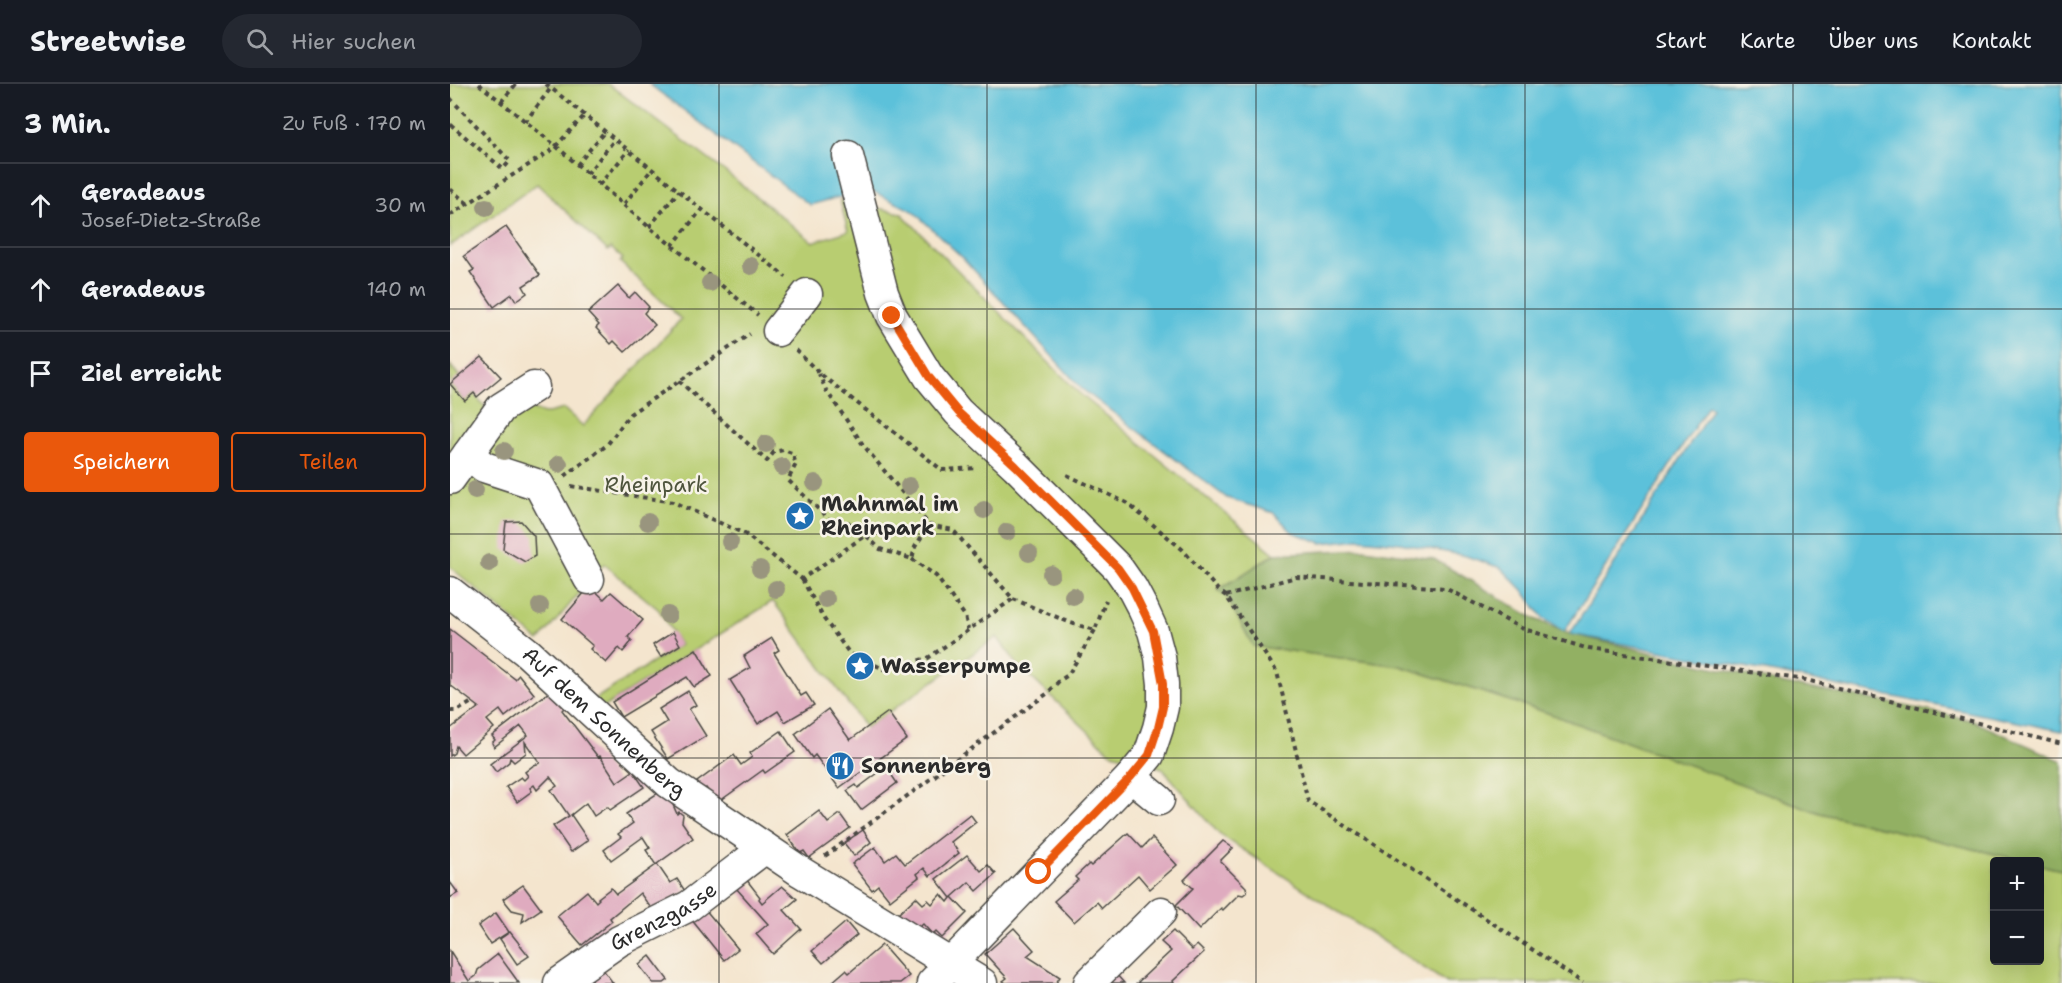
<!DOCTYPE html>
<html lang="de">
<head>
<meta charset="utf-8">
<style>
  :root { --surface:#171b24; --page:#242831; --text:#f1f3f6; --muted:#9ea1a6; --line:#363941; --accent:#ea580c }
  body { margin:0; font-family:"Shantell Sans",sans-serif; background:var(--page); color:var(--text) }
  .controls { position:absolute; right:18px; bottom:18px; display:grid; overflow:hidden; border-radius:6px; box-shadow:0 6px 24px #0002 }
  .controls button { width:54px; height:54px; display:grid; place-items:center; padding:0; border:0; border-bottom:2px solid var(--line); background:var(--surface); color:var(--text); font:30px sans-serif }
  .stop { position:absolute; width:18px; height:18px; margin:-14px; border:4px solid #ea580c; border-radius:50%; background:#fff }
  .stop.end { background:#ea580c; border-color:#fff; box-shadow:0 2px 6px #0008 }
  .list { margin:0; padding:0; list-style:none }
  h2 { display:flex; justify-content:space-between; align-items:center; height:78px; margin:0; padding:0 24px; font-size:26px }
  h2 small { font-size:20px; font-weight:400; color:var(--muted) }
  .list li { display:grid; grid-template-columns:39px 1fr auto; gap:18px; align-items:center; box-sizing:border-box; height:84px; padding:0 24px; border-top:2px solid var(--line) }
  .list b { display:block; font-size:22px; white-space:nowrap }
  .list p { margin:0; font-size:20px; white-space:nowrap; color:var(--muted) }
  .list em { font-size:20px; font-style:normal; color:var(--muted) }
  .actions { display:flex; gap:12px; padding:18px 24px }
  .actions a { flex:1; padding:14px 0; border:2px solid var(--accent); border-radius:6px; text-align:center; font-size:21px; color:var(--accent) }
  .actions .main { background:var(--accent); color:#fff }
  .icon { flex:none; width:33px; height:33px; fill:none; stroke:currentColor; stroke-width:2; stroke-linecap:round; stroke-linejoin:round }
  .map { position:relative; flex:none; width:1612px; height:899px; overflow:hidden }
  header { display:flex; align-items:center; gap:36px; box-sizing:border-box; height:84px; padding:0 30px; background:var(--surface); border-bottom:2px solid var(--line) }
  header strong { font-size:28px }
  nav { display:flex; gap:33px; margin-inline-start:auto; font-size:21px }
  .search { width:420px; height:54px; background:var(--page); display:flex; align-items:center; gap:15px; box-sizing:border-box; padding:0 21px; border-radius:33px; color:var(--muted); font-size:22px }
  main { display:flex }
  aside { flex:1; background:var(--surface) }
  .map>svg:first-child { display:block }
  .green { fill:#b8cd71; stroke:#727c4e; stroke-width:1.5 }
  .forest { fill:#92b063; stroke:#5e6e47; stroke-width:1.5 }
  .water { fill:#5cc1da; stroke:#447682; stroke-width:1.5 }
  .building { fill:#dfabbf }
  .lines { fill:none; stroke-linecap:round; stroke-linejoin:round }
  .minor-casing { stroke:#494743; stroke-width:33 }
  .path { stroke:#494743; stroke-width:4; stroke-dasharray:4.5 4.5; stroke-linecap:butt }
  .minor { stroke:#fff; stroke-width:30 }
  .tree { fill:#99957e }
  .route { stroke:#ea580c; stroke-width:8 }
  .grid { fill:none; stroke:#2b2b2b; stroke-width:1.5; stroke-opacity:0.55 }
  .labels { text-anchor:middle; stroke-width:5; stroke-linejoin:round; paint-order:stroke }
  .park-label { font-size:21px; fill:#4e543c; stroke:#f7f3e8 }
  .poi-label { font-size:21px; font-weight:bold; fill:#2b2b2b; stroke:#f7f3e8; text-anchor:start }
  .street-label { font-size:21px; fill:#2b2b2b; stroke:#f7f3e8 }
</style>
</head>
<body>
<header>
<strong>Streetwise</strong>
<div class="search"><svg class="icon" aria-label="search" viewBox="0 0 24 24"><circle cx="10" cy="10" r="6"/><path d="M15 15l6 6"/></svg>Hier suchen</div>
<nav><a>Start</a><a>Karte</a><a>Über uns</a><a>Kontakt</a></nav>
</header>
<main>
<aside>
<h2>3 Min.<small>Zu Fuß · 170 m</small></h2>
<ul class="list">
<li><svg class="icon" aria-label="ahead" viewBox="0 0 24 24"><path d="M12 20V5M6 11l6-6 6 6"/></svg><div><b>Geradeaus</b><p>Josef-Dietz-Straße</p></div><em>30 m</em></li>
<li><svg class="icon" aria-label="ahead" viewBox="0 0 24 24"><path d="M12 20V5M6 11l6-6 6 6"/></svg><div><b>Geradeaus</b></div><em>140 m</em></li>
<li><svg class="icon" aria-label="arrive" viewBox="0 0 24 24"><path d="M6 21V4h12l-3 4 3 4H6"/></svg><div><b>Ziel erreicht</b></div></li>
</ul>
<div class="actions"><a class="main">Speichern</a><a>Teilen</a></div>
</aside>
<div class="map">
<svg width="1612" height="899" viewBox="0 0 1612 899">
  <rect width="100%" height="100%" fill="#f7f3e8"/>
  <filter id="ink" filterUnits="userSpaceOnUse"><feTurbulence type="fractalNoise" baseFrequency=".0167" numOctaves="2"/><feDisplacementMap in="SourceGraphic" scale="12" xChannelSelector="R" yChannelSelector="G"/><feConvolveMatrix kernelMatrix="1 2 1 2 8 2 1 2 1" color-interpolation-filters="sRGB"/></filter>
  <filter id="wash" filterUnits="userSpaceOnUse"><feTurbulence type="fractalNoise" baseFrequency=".008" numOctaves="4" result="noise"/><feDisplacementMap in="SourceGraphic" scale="24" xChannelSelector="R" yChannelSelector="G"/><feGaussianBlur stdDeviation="1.35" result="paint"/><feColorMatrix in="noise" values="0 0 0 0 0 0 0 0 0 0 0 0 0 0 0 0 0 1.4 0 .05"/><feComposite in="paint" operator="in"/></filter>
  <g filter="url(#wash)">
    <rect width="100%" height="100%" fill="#f4e5ce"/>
    <!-- green -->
    <g class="green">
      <path d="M 0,0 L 158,0 L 277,89 L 363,158 L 398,147 L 390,116 L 451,129 L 629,309 L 825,470 L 769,506 L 776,512 L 804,562 L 950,582 L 1095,628 L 1370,729 L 1575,777 L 1544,778 L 1544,876 L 1590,876 L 1590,781 L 1612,786 L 1612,899 L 997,899 L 769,750 L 712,684 L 660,668 L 568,581 L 547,553 L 416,644 L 323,517 L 152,624 L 145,615 L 230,561 L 209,526 L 154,480 L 89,557 L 0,483 L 0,410 L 49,341 L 78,324 L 94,330 L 114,325 L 133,342 L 231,235 L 170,178 L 173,175 L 161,164 L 158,167 L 87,100 L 0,162 Z"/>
      <path d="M 0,281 L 10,293 L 1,300 L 14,317 L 24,309 L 38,327 L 0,379 Z"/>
    </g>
    <!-- forest -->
    <path class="forest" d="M 914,465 L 984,475 L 1085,535 L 1117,549 L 1335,600 L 1447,620 L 1521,636 L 1612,677 L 1612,786 L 1590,781 L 1590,778 L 1575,777 L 1370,729 L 1095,628 L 950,582 L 803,562 L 776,512 L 768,506 L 825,470 Z"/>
    <!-- water -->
    <path class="water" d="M 199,0 L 1612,0 L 1612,647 L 1311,586 L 1120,550 L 1262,325 L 1258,322 L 1114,548 L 1093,534 L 1073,506 L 1051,484 L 1016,472 L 950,459 L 910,455 L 872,459 L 842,448 L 824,429 L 777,414 L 632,305 L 513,174 L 463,127 L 418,105 L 360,121 Z"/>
    <g id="blocks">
      <!-- building -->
      <g class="building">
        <path d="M 56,143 L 90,191 L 73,202 L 77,209 L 66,217 L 62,210 L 44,223 L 20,188 L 24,186 L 14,172 Z"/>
        <path d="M 168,202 L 179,214 L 185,208 L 199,223 L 194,229 L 205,241 L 175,268 L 164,257 L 161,260 L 146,244 L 149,241 L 138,229 Z"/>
        <path d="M 32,273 L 51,293 L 27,313 L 24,309 L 15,317 L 0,300 Z"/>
        <path d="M 71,437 L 84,452 L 85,472 L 75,478 L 53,465 L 56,438 Z"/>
        <path d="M 140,502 L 154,515 L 161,508 L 193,536 L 178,553 L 182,557 L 173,568 L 169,564 L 156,579 L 140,565 L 143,562 L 112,535 Z"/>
        <path d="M 0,545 L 65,595 L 69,591 L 84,610 L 55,633 L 50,626 L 37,636 L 44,644 L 13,670 L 6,662 L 4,669 L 0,672 L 0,645 L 29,623 L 0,601 Z"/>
        <path d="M 223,548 L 230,561 L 211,573 L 203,561 Z"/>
        <path d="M 322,554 L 329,566 L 324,569 L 351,612 L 356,609 L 364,621 L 335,638 L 328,627 L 308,640 L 280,596 L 300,584 L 294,572 Z"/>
        <path d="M 246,565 L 262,592 L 244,603 L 237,593 L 171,633 L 162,618 Z"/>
        <path d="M 238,607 L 246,621 L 239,625 L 256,652 L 218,675 L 201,648 L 217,638 L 209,625 Z"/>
        <path d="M 99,608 L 114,624 L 112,626 L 148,673 L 150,672 L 167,698 L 183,687 L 194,703 L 160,726 L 157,723 L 144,732 L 136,719 L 121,731 L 138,756 L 121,768 L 103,742 L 119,732 L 101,706 L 107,702 L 100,693 L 87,706 L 84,701 L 80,704 L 82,707 L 67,718 L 56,703 L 71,693 L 74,696 L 78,692 L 75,688 L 84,681 L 90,679 L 75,658 L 76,669 L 64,678 L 60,674 L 59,678 L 46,688 L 40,680 L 78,651 L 71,642 L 44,663 L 42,659 L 45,656 L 42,652 Z"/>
        <path d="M 378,625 L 400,656 L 438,628 L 457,655 L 389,704 L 365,671 L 362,674 L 345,650 Z"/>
        <path d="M 331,647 L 345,668 L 315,689 L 313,686 L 267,719 L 256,704 L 253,707 L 247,698 L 284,671 L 291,681 L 302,673 L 300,669 Z"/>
        <path d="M 436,683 L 447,699 L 411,726 L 397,707 L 406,701 L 408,704 Z"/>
        <path d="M 211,707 L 223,721 L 227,730 L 229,728 L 233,731 L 232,738 L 243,754 L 207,780 L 220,799 L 227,795 L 235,807 L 203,827 L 190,809 L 160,834 L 162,837 L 132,861 L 107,832 L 137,807 L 146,818 L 149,815 L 148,814 L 161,804 L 166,810 L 206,781 L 196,766 L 200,764 L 193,753 L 161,776 L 154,766 L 171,753 L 168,750 L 183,739 L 176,730 Z"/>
        <path d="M 369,727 L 378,739 L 390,730 L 400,744 L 359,774 L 354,767 L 350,769 L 337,751 Z"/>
        <path d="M 520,730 L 526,738 L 501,758 L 509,769 L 480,792 L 474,784 L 467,790 L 469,793 L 440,816 L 428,801 L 422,806 L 402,780 L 425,763 L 435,777 L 446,769 L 455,780 Z"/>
        <path d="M 413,746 L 421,758 L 404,772 L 394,759 Z"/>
        <path d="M 678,749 L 692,764 L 702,754 L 727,781 L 700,805 L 688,791 L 652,824 L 647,818 L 624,838 L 604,817 L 628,796 L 625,793 L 639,780 L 641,782 Z"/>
        <path d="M 773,757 L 783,764 L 770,777 L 796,803 L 797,808 L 793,811 L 789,810 L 773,826 L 771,824 L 749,846 L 726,821 L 743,804 L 734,796 Z"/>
        <path d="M 517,771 L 531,787 L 538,781 L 546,790 L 527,807 L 519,798 L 502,813 L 517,829 L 492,854 L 486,848 L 483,851 L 473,840 L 465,847 L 447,831 L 466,813 L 473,820 L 478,816 L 482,820 L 491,810 L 498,818 L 501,814 L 486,795 Z"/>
        <path d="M 296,795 L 310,813 L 309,815 L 312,819 L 332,802 L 347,815 L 334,826 L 351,845 L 323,870 L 306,850 L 318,840 L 286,804 Z"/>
        <path d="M 0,798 L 8,809 L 0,814 Z"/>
        <path d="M 73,801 L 91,825 L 72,838 L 74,829 L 62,826 L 53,815 Z"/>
        <path d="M 254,824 L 288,865 L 274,876 L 241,835 Z"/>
        <path d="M 46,829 L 59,848 L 40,860 L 28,842 Z"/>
        <path d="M 396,838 L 407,851 L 373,879 L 362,867 Z"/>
        <path d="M 564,844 L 584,866 L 577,872 L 610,893 L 606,899 L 556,899 L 553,897 L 557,894 L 535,870 Z"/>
        <path d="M 723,847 L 742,866 L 747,861 L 754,868 L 723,897 L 724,899 L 687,899 L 721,867 L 711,858 Z"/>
        <path d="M 60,848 L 79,872 L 67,880 L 50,855 Z"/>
        <path d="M 432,861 L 459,892 L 450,899 L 381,899 L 396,886 L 399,889 Z"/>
        <path d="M 0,867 L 19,897 L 26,892 L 28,886 L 48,870 L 69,899 L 0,899 Z"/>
        <path d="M 200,872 L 218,896 L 214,899 L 203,899 L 189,881 Z"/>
        <path d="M 149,880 L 163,899 L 144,899 L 137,889 Z"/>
        <path d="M 665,889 L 674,899 L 655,899 Z"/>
      </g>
    </g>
  </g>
  <g filter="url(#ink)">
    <use href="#blocks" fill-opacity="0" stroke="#494743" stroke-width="1.5"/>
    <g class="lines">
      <!-- minor casing -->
      <g class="minor-casing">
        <g id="minor">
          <path d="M 398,72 L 433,209 L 442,232 L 479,293 L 508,328 L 566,382 L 668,484 L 682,504 L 693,525 L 703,547 L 710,573 L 713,600 L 713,623 L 708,644 L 699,671 L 681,693"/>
          <path d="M 328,247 L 357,210"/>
          <path d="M 18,370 L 34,383 L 89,401 L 139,495"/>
          <path d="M 0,395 L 51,324 L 84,303"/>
          <path id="s1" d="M 0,508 L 78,569 L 219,699 L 351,788 L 532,899"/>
          <path id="s2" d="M 109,899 L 169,857 L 239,822 L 315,764"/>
          <path d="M 482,899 L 681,693 L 709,716"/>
          <path d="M 639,899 L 711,828"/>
        </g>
      </g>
      <!-- path -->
      <g class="path">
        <path d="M 29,0 L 107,63 L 199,143 L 308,231"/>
        <path d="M 96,0 L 336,193"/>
        <path d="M 0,14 L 60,77 L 53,85 L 0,40"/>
        <path d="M 51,18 L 66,0"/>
        <path d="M 75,38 L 101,4"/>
        <path d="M 127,81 L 155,47"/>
        <path d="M 137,90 L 165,55"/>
        <path d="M 149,101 L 179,66"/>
        <path d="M 0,105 L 18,120"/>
        <path d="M 174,120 L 202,85"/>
        <path d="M 0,131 L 102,66 L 135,31"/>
        <path d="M 199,143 L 229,107"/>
        <path d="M 222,162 L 252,125"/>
        <path d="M 346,266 L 369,289 L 492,386 L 527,384"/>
        <path d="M 229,297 L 317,377 L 324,368 L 333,366 L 342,369 L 346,380 L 338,396 L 391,447 L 401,437 L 430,465 L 462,475 L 465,463 L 479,441"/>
        <path d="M 617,391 L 677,419 L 732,465 L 768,506 L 776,512 L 827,588 L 858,717 L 1133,899"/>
        <path d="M 115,392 L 157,361 L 180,330 L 300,250"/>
        <path d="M 121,402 L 223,418 L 295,450 L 352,495 L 416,451"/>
        <path d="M 462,475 L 486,492 L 515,532 L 518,545"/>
        <path d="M 352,495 L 374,535 L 400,570 L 434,585 L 478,574 L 563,515 L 503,446 L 479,441 L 414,362 L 376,306 L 369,290"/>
        <path d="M 776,512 L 846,493 L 995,504 L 1071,544 L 1139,565 L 1356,596 L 1612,660"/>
        <path d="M 563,515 L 621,539 L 645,546 L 656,516"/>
        <path d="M 0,627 L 7,627 L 22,618"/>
        <path d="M 375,772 L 598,609 L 609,597 L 618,591 L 645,546"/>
      </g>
      <!-- minor -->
      <use href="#minor" class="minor"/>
    </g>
    <!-- trees -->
    <g class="tree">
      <circle cx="36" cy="123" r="9"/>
      <circle cx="301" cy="182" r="9"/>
      <circle cx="260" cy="199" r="9"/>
      <circle cx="316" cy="360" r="9"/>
      <circle cx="54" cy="367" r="9"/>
      <circle cx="109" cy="380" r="9"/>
      <circle cx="332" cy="383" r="9"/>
      <circle cx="365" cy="399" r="9"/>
      <circle cx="459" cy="402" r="9"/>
      <circle cx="25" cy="406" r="9"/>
      <circle cx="534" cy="426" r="9"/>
      <circle cx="198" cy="438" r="9"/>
      <circle cx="557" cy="448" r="9"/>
      <circle cx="280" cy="458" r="9"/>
      <circle cx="579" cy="469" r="9"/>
      <circle cx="39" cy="479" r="9"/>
      <circle cx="310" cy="485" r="9"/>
      <circle cx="601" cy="490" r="9"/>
      <circle cx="326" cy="505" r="9"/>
      <circle cx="623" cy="512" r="9"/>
      <circle cx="376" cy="515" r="9"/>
      <circle cx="90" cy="522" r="9"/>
      <circle cx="218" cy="531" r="9"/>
    </g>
  </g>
  <g class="lines" filter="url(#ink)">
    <!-- route -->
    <path class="route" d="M 442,232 L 479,293 L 508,328 L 566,382 L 668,484 L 682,504 L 703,547 L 713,600 L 713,623 L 708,644 L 699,671 L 681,693 L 589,788"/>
  </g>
  <!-- grid -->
  <path class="grid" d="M 269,0 L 269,899M 537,0 L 537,899M 806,0 L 806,899M 1075,0 L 1075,899M 1343,0 L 1343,899M 0,225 L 1612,225M 0,450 L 1612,450M 0,674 L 1612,674"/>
  <!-- icons -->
  <defs>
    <g id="sight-disc" transform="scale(1.5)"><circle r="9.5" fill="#1f6fb2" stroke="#f7f3e8"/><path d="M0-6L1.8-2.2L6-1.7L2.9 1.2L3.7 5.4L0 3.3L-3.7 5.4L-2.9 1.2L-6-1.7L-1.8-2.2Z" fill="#fff"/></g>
    <g id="restaurant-disc" transform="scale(1.5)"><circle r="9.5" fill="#1f6fb2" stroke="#f7f3e8"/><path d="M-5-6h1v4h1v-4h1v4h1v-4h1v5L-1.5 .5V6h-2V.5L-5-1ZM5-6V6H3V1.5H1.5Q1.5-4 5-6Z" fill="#fff"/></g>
  </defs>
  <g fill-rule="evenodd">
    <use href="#sight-disc" x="350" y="432"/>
    <use href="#sight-disc" x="410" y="582"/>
    <use href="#restaurant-disc" x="390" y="682"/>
  </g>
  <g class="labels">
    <!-- park labels -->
    <g class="park-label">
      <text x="206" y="408">Rheinpark</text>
    </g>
    <!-- poi labels -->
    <g class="poi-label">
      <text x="371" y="427">Mahnmal im<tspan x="371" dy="24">Rheinpark</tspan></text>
      <text x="431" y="589">Wasserpumpe</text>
      <text x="411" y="689">Sonnenberg</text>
    </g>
    <!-- street labels -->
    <g class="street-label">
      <text dy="7" stroke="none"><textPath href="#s1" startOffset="202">Auf dem Sonnenberg</textPath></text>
      <text dy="7" stroke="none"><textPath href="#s2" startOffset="124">Grenzgasse</textPath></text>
    </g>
  </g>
</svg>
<div class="controls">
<button>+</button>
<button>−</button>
</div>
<div class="stop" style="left:589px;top:788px"></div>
<div class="stop end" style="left:442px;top:232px"></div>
</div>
</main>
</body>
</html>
